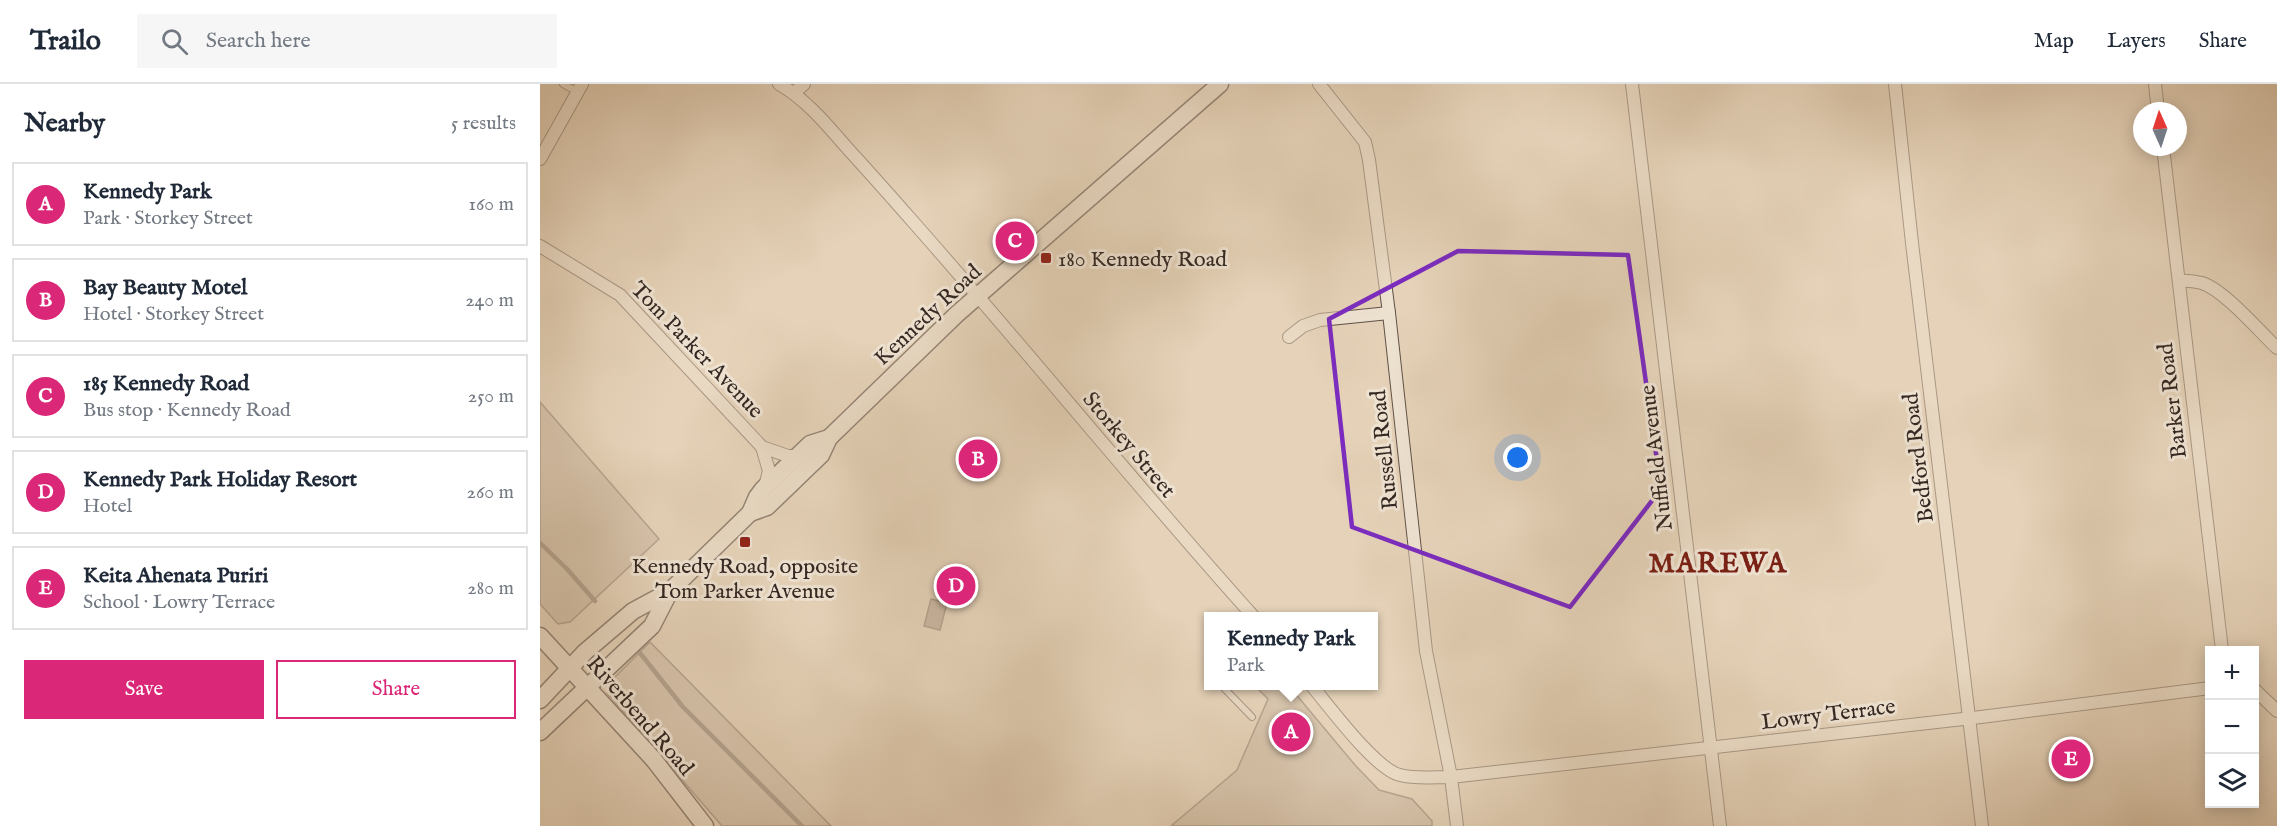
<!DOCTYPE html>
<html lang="en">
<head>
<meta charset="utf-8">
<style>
  :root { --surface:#fff; --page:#f6f6f7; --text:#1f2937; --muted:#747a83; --line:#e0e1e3; --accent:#db2777 }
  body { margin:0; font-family:"IM FELL English",serif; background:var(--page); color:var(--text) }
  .controls { position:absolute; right:18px; bottom:18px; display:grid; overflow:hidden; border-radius:0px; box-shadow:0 3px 15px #0003 }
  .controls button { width:54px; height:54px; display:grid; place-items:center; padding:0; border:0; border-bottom:2px solid var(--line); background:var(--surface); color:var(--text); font:30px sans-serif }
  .compass { position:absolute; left:1593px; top:18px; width:54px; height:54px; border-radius:50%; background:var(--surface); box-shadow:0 3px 15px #0003; rotate:357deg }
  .you { position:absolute; left:978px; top:374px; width:21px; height:21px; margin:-15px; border:4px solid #fff; border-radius:50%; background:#1a73e8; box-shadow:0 0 0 9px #1a73e833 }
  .badge { display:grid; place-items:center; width:39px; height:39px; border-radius:50%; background:var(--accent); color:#fff; font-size:20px; font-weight:700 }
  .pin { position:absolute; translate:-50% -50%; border:3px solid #fff; box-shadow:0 2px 6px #0006 }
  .popup { position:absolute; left:664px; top:528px; width:174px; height:78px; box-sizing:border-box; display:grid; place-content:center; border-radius:0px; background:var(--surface); filter:drop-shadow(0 2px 4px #0005); font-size:20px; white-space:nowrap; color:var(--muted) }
  .popup b { font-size:22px; color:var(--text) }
  .popup::after { content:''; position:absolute; left:50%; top:100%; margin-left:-12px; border:12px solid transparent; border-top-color:var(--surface) }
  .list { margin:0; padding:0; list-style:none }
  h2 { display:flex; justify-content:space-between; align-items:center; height:78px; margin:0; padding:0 24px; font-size:26px }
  h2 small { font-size:20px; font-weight:400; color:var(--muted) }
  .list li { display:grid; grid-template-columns:39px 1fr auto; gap:18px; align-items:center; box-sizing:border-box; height:84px; margin:0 12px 12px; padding:0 12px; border:2px solid var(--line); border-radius:0px }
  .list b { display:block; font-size:22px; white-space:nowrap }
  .list p { margin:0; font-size:20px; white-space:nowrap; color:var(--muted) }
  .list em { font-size:20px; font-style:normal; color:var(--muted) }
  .actions { display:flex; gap:12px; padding:18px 24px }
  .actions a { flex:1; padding:14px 0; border:2px solid var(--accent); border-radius:0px; text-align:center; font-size:21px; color:var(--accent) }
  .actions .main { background:var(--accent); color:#fff }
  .icon { flex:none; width:33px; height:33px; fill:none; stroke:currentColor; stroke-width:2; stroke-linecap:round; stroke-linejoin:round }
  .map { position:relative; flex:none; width:1737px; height:742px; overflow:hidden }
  header { display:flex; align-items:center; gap:36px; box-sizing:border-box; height:84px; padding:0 30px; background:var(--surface); border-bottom:2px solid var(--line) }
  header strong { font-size:28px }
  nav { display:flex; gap:33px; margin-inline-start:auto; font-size:21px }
  .search { width:420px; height:54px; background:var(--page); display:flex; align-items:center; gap:15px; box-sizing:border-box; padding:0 21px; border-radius:0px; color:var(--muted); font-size:22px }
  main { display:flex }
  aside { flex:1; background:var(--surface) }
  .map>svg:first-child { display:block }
  .green { fill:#c7b59f; stroke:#7e6e61; stroke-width:1.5 }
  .water { fill:#a99885; stroke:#7a6b5e; stroke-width:1.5 }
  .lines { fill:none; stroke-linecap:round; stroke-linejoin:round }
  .stream { stroke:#7a6b5e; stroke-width:4.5 }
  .lane-casing { stroke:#605248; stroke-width:8 }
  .street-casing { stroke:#605248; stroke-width:14 }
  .secondary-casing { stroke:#342823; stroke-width:19 }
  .lane { stroke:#eee2d1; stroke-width:6 }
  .street { stroke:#eee2d1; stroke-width:12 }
  .secondary { stroke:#eee2d1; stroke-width:16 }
  .marked { fill:none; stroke:#7b2cbf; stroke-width:4.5; stroke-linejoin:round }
  .poi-dot { fill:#8f2418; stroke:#eee2d1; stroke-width:2 }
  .labels { text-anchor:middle; stroke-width:6; stroke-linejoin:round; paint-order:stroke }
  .poi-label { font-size:22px; fill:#342823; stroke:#eee2d1; text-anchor:start }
  .street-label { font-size:22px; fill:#342823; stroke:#eee2d1 }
  .district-label { font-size:28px; font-weight:bold; letter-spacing:1.5px; fill:#7a1f14; stroke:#eee2d1 }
</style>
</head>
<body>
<header>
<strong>Trailo</strong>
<div class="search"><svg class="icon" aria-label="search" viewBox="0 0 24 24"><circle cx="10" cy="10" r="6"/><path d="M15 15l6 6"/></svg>Search here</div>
<nav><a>Map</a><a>Layers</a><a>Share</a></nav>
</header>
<main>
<aside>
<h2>Nearby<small>5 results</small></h2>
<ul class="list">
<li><span class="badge">A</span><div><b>Kennedy Park</b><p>Park · Storkey Street</p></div><em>160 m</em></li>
<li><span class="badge">B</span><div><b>Bay Beauty Motel</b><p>Hotel · Storkey Street</p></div><em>240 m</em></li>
<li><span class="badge">C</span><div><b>185 Kennedy Road</b><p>Bus stop · Kennedy Road</p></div><em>250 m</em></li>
<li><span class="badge">D</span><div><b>Kennedy Park Holiday Resort</b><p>Hotel</p></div><em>260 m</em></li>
<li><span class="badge">E</span><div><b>Keita Ahenata Puriri</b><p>School · Lowry Terrace</p></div><em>280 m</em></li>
</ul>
<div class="actions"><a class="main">Save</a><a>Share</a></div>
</aside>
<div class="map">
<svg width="1737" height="742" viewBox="0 0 1737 742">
  <rect width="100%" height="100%" fill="#e5d2b8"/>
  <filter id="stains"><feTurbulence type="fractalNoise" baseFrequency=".00333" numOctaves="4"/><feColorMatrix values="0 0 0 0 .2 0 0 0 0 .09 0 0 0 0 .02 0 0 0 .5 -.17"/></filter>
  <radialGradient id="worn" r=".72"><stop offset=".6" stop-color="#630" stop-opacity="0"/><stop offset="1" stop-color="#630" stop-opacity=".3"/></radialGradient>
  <!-- green -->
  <g class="green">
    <path d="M 0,318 L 119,455 L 30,538 L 18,540 L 0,520 Z"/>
    <path d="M 110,558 L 291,742 L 182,742 L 67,609 L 76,592 Z"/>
    <path d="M 715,602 L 749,602 L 815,681 L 839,706 L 872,715 L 892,737 L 892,742 L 631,742 L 697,686 L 728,615 Z"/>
  </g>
  <!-- water -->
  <path class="water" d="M 391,515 L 407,519 L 400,546 L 384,542 Z"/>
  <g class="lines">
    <!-- stream -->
    <g class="stream">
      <path d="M 0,459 L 27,485 L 55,517"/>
      <path d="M 100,569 L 143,623 L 262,742"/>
    </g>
    <!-- lane casing -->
    <g class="lane-casing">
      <g id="lane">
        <path d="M 23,0 L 38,8"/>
        <path d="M 682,602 L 712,633"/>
      </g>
    </g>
    <!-- street casing -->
    <g class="street-casing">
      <g id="street">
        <path d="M 239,0 C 267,16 287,41 308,65 C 331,90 353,115 375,140 C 489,269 598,404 713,532"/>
        <path d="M 779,0 L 825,58 L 829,76 L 849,229 L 886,567 L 911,693 L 917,742"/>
        <path d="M 1092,0 L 1180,742"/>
        <path d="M 1355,0 L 1372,159 L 1442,742"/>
        <path d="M 1615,0 L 1618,27"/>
        <path d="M 254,9 L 264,0"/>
        <path d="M 1623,63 L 1682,566"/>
        <path d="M 0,75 L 42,0"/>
        <path d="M 0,162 L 80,211 L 222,363 L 248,372 L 258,372"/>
        <path d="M 1639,197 C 1647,196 1654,197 1662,199 C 1684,206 1719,247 1737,264"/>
        <path d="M 749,253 L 763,242 L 780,236 L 849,229"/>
        <path d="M 222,363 L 229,387 L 225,402"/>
        <path d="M 772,602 C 789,622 836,686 860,691 C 875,695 895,693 911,693 L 1441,633 L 1670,604"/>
        <path d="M 1714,605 L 1737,627"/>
      </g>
    </g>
    <!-- secondary casing -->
    <g class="secondary-casing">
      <g id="secondary">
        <path d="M 210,429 L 227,423 L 281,371 L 289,354 L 417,230 L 680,0"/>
        <path d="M 0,552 L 114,676 L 165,742"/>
        <path d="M 0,616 L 45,568 L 93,527 L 130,507 L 210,429 L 217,413 L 223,405 L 270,360 L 289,354"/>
        <path d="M 0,648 L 112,542 L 130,507"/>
      </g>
    </g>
    <!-- lane -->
    <use href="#lane" class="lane"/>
    <!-- street -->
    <use href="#street" class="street"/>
    <!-- secondary -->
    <use href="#secondary" class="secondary"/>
  </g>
  <!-- marked area -->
  <path d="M0 0H1737V742H0ZM 918,167 L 1088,171 L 1121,405 L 1030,523 L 812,443 L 789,235 Z" fill="#e5d2b8" fill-opacity=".55" fill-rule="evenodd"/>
  <path class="marked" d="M 918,167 L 1088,171 L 1121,405 L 1030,523 L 812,443 L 789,235 Z"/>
  <!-- markers -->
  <g class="poi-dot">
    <rect x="500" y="168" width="12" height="12" rx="3"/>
    <rect x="199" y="452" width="12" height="12" rx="3"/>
  </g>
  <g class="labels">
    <!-- poi labels -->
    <g class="poi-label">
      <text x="518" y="182">180 Kennedy Road</text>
      <text x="205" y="489" text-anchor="middle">Kennedy Road, opposite<tspan x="205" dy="25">Tom Parker Avenue</tspan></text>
    </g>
    <!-- street labels -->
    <g class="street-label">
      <text transform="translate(387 230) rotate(-43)" y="8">Kennedy Road</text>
      <text transform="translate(158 265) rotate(46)" y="8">Tom Parker Avenue</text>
      <text transform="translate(1631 317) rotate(-97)" y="8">Barker Road</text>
      <text transform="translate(590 360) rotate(50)" y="8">Storkey Street</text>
      <text transform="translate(843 366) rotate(-96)" y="8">Russell Road</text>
      <text transform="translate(1115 374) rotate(-97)" y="8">Nuffield Avenue</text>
      <text transform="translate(1377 374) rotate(-97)" y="8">Bedford Road</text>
      <text transform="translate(1288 629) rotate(-7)" y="8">Lowry Terrace</text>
      <text transform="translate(101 631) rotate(49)" y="8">Riverbend Road</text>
    </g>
    <!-- district labels -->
    <g class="district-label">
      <text x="1178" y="488">MAREWA</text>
    </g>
  </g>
  <rect width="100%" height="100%" filter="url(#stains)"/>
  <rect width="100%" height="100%" fill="url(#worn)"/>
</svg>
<div class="controls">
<button>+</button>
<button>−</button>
<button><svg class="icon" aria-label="layers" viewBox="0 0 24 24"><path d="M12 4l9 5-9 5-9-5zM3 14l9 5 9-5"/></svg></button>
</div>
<svg class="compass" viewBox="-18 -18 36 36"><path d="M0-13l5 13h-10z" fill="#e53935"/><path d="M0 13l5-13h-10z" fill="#747a83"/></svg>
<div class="you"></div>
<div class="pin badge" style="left:751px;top:648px">A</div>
<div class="popup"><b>Kennedy Park</b>Park</div>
<div class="pin badge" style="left:438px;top:375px">B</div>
<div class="pin badge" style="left:475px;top:157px">C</div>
<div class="pin badge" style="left:416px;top:502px">D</div>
<div class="pin badge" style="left:1531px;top:675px">E</div>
</div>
</main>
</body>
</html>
